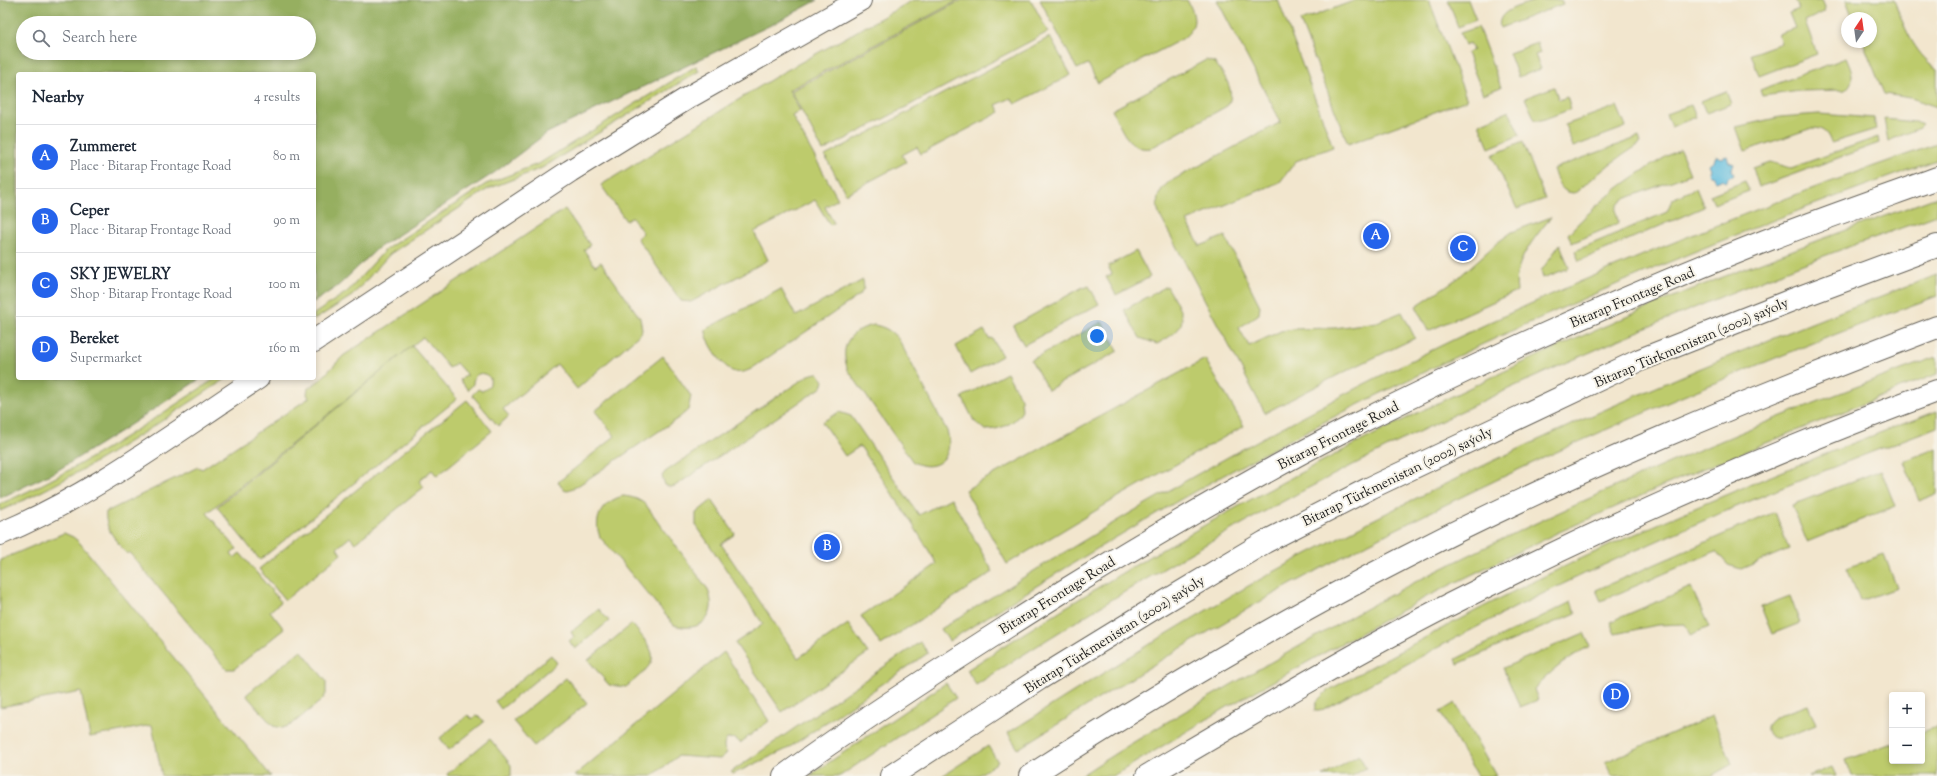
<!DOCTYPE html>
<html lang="en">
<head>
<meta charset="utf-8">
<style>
  :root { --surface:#fff; --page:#f2f2f3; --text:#1f2937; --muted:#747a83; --line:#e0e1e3; --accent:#2563eb }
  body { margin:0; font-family:"Sorts Mill Goudy",serif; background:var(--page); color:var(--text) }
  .controls { position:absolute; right:12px; bottom:12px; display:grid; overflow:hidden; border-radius:4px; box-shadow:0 2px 6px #0003 }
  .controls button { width:36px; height:36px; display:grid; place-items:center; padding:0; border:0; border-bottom:1px solid var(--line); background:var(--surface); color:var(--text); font:20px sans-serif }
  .compass { position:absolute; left:1841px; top:12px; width:36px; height:36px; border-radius:50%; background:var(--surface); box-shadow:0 2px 6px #0003; rotate:13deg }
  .you { position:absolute; left:1097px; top:336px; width:14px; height:14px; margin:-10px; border:3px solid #fff; border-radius:50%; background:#1a73e8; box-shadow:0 0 0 6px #1a73e833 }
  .badge { display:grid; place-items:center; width:26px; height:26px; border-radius:50%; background:var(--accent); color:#fff; font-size:13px; font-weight:700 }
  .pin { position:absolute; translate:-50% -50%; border:2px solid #fff; box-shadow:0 1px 4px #0006 }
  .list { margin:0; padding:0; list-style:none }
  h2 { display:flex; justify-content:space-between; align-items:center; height:52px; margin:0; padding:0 16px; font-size:17px }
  h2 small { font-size:13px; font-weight:400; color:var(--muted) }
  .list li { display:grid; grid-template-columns:26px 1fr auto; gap:12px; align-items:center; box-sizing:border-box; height:64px; padding:0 16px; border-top:1px solid var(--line) }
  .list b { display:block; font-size:15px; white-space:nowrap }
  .list p { margin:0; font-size:13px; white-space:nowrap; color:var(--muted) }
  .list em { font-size:13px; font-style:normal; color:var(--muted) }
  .icon { flex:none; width:22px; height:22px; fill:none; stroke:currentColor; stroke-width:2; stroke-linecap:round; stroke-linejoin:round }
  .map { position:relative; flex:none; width:1937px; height:776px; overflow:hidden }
  .search { position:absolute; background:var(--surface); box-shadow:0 2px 6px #0003; left:16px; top:16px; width:300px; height:44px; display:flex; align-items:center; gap:10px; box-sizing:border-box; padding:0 14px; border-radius:22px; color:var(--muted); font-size:15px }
  .panel { position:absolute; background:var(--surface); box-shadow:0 2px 6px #0003; left:16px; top:72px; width:300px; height:308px; border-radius:4px }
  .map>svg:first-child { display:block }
  .green { fill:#bdcb6c; stroke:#6c7444 }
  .forest { fill:#96af60; stroke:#59663e; fill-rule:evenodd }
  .water { fill:#60bdde; stroke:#3e6c7d }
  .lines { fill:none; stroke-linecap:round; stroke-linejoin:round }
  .minor-casing { stroke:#67635a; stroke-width:24 }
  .primary-casing { stroke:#67635a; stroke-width:24 }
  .minor { stroke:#fff; stroke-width:22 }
  .primary { stroke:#fff; stroke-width:22 }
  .labels { text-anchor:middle; stroke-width:4; stroke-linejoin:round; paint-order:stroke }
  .street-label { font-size:14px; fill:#1c1c1c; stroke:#f7f3e8 }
</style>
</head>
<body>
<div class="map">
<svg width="1937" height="776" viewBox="0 0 1937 776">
  <rect width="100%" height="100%" fill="#f7f3e8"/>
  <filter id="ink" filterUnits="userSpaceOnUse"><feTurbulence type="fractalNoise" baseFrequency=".025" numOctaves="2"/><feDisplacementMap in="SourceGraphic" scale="8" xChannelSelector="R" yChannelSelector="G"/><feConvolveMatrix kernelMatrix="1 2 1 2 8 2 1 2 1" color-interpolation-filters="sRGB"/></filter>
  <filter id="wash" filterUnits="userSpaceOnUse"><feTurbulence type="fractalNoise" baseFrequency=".012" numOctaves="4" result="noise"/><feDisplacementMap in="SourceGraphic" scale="16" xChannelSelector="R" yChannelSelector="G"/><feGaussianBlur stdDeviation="0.9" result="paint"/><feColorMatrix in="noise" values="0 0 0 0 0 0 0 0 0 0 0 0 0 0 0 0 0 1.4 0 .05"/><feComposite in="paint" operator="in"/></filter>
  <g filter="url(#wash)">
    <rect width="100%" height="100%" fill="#f2e6ce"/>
    <!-- green -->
    <g class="green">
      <path d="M 913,0 L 959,0 L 789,90 L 800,111 L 792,116 L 838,199 L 825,207 L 834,223 L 830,225 L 815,200 L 754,232 L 768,260 L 691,302 L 681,301 L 637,238 L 643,233 L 632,217 L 626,221 L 601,185 L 780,74 Z"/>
      <path d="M 962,0 L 1031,0 L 1048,32 L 823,151 L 791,91 Z"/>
      <path d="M 1040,0 L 1187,0 C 1196,16 1198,27 1182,39 L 1098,83 L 1088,64 L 1077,69 Z"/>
      <path d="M 1217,0 L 1278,0 L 1333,147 L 1296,161 L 1280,182 L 1187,221 L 1200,246 L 1225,236 L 1260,306 L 1259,314 L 1239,328 L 1249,346 L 1281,331 L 1293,329 L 1335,328 L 1377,322 L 1402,312 L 1415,338 L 1338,375 L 1265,413 L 1159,214 C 1155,200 1158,191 1169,182 L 1281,122 Z"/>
      <path d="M 1356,0 L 1429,0 L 1467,100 L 1348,144 L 1300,21 Z"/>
      <path d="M 1448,0 L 1468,0 L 1476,20 L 1458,27 Z"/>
      <path d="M 1538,0 L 1561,0 L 1563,4 L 1500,28 C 1495,9 1525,5 1538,0 Z"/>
      <path d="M 1795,0 L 1822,0 L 1825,7 L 1824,12 L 1805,21 L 1817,54 L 1759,76 L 1751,54 L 1781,43 L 1778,34 L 1795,28 L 1789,13 L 1799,9 Z"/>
      <path d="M 1846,0 L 1894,0 C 1904,26 1913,52 1937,69 L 1937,107 L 1911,98 L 1884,94 L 1863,42 L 1871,42 L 1871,18 L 1853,18 Z"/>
      <path d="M 1478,27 L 1501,87 L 1483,94 L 1467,53 L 1473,50 L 1470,43 L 1465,45 L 1460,33 Z"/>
      <path d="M 1050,37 L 1071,75 L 1015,104 L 1011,98 L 996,105 L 1000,112 L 921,154 L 917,147 L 902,155 L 906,162 L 846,194 L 825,156 Z"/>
      <path d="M 1537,43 L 1540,53 L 1535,55 L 1541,69 L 1518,77 L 1509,53 Z"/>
      <path d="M 1846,58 C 1851,69 1857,81 1845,90 L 1800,91 L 1762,96 L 1760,90 Z"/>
      <path d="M 1206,60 L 1215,63 C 1224,74 1237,93 1227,106 L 1151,148 C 1128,152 1121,127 1112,110 Z"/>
      <path d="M 696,66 L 699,71 L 542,168 L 488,189 L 390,254 L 352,296 L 314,320 L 314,314 L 348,291 L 386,249 L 486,184 L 540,163 Z"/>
      <path d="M 1554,87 L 1559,100 L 1567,97 L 1571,109 L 1542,120 L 1535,120 L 1525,98 Z"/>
      <path d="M 1726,91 L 1731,104 L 1706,113 L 1701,101 Z"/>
      <path d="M 1691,105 L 1696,117 L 1671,127 L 1666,114 Z"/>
      <path d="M 1617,106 L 1626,127 L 1573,147 L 1565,125 Z"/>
      <path d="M 1509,111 L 1520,135 L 1489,148 L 1479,124 Z"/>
      <path d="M 1819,114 L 1874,118 L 1876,129 L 1831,143 C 1828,133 1823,128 1812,128 L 1745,151 L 1736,127 L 1780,117 Z"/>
      <path d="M 1884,119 L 1916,122 L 1922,125 L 1919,128 L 1888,141 Z"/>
      <path d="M 1639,137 L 1641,143 L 1610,164 L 1575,193 C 1560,193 1557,181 1553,169 Z"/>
      <path d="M 1878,137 L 1879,143 L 1759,187 L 1753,168 L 1770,162 L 1791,168 Z"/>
      <path d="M 1523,142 L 1545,199 L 1517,209 L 1492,155 Z"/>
      <path d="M 1937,144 L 1937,160 C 1705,241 1480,338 1263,454 C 1155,511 1052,576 949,641 L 941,629 C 1098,529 1259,435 1426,353 C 1591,272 1763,204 1937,144 Z"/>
      <path d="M 1680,149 L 1690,174 L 1624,199 C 1614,206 1615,213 1619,223 L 1572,243 L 1568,234 C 1601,198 1637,172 1680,149 Z"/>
      <path d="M 1745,181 L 1749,191 L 1714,204 L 1710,195 Z"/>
      <path d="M 1696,188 L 1704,207 L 1579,261 L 1575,251 L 1667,212 L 1672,199 Z"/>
      <path d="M 1937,197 L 1937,215 C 1883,235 1829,253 1775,275 C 1632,332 1490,394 1353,465 C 1224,530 1098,606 976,685 L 967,670 C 1177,532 1401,413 1633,314 C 1733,271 1835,234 1937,197 Z"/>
      <path d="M 565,209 L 590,245 L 584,250 L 595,266 L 601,262 L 640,318 L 642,329 L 641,333 L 577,389 L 557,364 L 503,409 L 509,416 L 498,426 L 472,395 L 478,389 L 482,391 C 489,388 491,385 490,378 C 483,370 473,373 473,384 L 468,390 L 460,380 L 467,375 L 456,363 L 449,368 L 423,337 L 207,513 L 237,549 L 231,554 L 234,558 L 240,553 L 281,602 L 270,611 L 284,629 L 234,669 L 226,669 L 129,552 L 127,554 C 117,541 104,529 106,512 L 198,467 L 202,469 L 309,398 L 307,394 L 308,388 L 320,380 L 343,356 Z"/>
      <path d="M 1551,217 C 1535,238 1512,262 1517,291 L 1428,331 L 1416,306 L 1458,278 L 1498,242 L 1512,232 Z"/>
      <path d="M 1560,244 L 1569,268 L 1543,278 L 1541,271 Z"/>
      <path d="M 1136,251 L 1150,277 L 1116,295 L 1106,277 L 1112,274 L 1108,266 Z"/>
      <path d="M 1937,275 L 1937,296 C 1722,375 1512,466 1310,574 C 1210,628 1114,689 1018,749 L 1008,733 C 1105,672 1201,610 1303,556 C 1508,448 1720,355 1937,275 Z"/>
      <path d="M 863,280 L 864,288 L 860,295 L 751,369 C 745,372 739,374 732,371 C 723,367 704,338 706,329 L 781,289 L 796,316 Z"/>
      <path d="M 1089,286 L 1099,304 L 1024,345 L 1013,326 L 1083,287 L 1084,288 Z"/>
      <path d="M 1167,286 C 1184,317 1193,325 1157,344 L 1140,338 L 1124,310 Z"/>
      <path d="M 1102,322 L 1118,351 L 1048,390 L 1031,360 Z"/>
      <path d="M 874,325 C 885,327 892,331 899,340 L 947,431 C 955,456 937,474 913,462 L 848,370 C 839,346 849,330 874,325 Z"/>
      <path d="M 984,330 L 989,339 L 992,338 L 1002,356 L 970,374 L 956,346 Z"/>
      <path d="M 412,346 L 457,399 L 260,560 L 217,507 Z"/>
      <path d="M 663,356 L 691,396 L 688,410 L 680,417 L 576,487 L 565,491 L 558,482 L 615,436 L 595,411 Z"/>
      <path d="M 1937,357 L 1937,374 L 1697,471 L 1557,533 L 1428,596 L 1322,654 L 1229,706 L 1113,776 L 1080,776 C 1146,733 1214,694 1282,656 C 1328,630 1374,603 1421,579 C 1588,495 1761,420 1937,357 Z"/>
      <path d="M 1205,359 L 1244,426 L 1120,496 L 1007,564 L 965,490 Z"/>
      <path d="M 816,373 L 818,373 L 824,381 L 822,387 L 675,486 L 670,487 L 665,485 L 662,476 L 665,472 L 809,375 Z"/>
      <path d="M 1007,373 L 1021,399 L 1022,411 C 1015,424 999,430 985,430 L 974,421 L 962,397 Z"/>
      <path d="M 216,378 L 227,378 C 153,427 81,476 0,511 L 0,504 C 77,471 146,424 216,378 Z"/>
      <path d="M 467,400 L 492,431 L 437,476 L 432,470 L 419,481 L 424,487 L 355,543 L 350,537 L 337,548 L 341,554 L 285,600 L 259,569 Z"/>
      <path d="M 1937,411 L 1937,427 C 1818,472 1700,520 1584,574 C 1494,616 1407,664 1320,711 L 1315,711 L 1317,701 L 1327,691 C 1409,646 1491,601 1576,561 C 1694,506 1815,457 1937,411 Z"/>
      <path d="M 839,412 L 851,416 L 919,515 L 951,498 L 993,572 L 881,645 L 861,616 L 937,564 L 910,520 L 860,446 L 845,456 L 822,422 Z"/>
      <path d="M 1937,448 L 1937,494 L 1919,501 L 1904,461 Z"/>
      <path d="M 1881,470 L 1895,506 L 1807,542 L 1792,505 Z"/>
      <path d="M 623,496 C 633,497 639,499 646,505 L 707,588 C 720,615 701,634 674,625 L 600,537 C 592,517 604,501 623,496 Z"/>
      <path d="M 712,500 L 735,534 L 721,544 L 798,658 L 848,624 L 868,653 L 782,712 L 735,643 L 763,624 L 696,525 L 696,513 Z"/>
      <path d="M 1775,512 L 1789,549 L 1741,569 L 1728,565 L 1716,551 L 1601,601 L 1596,590 Z"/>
      <path d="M 64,533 L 73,537 L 79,542 L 271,776 L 162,776 L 152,725 L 90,737 L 81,692 L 0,707 L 0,560 Z"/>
      <path d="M 1884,554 L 1897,588 L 1860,601 L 1847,568 Z"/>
      <path d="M 1691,587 L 1709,627 L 1690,635 L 1685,624 L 1657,625 L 1615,634 L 1610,622 Z"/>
      <path d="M 1790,596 L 1800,623 L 1772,634 L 1761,607 Z"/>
      <path d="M 1571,602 L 1576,613 L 1458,664 L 1456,659 Z"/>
      <path d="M 599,609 L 609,621 L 575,649 L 569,641 L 574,637 L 571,632 Z"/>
      <path d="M 632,624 C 660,658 660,659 626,687 L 609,685 L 588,660 Z"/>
      <path d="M 1584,633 L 1590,646 C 1569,657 1551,671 1534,689 L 1538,700 L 1520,707 L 1503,668 Z"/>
      <path d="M 920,642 L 928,653 L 787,749 L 733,774 L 731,772 Z"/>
      <path d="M 301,650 L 326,681 L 326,694 L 322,700 L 291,725 L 282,728 L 273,726 L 246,695 Z"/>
      <path d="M 724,652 L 769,721 L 740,743 C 736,738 733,738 727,739 C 723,745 723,748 727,753 L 720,759 L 678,756 L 652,776 L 574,776 Z"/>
      <path d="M 551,655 L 557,663 L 501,709 L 495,701 Z"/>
      <path d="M 566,678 L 587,703 L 534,746 L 513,721 Z"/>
      <path d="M 946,683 L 956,698 L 840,776 L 809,776 Z"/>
      <path d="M 1455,703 L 1496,776 L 1477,776 L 1440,712 Z"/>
      <path d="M 1808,705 L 1816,725 C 1807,728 1784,740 1775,738 C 1771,738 1768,734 1767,730 C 1764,717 1798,709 1808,705 Z"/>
      <path d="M 468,715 L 472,719 L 478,715 L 484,722 L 449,750 L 440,738 Z"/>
      <path d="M 1712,716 L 1732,764 L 1711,776 L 1612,776 L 1605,762 Z"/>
      <path d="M 1937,727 L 1937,776 L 1852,776 L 1846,760 L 1892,743 L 1892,761 L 1922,761 L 1922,732 Z"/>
      <path d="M 490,739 L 511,765 L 511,776 L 448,776 L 447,774 Z"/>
      <path d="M 988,746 L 998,762 L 977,776 L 942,776 Z"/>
      <path d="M 1359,755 L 1366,768 L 1352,776 L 1323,776 Z"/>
      <path d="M 1832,767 L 1836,776 L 1809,776 Z"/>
    </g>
    <!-- forest -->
    <path class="forest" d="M 0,0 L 818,0 L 771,25 L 547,133 L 494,173 L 378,248 L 338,286 L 314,302 L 314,74 L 18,74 L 18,378 L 201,378 L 124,429 L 55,472 L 0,498 ZM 23,23 L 309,23 L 309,53 L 23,53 Z"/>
    <!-- water -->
    <path class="water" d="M 1716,156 L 1721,158 L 1727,156 L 1729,162 L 1734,164 L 1732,169 L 1734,175 L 1729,177 L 1726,182 L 1721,180 L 1716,182 L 1713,176 L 1708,174 L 1710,169 L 1708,164 L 1714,161 Z"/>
  </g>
  <g filter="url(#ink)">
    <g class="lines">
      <!-- minor casing -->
      <g class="minor-casing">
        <g id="minor">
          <path d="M 314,341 L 570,171 L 691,96 L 860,0"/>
          <path d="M 0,534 C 93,495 174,433 258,378"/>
          <path d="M 784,776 C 874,711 968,651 1062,592 C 1153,536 1245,481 1341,432 C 1478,362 1621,298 1765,241 C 1821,219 1879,199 1937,178"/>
          <path d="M 1147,776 C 1242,720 1337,663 1435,612 C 1598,529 1766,454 1937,391"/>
        </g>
      </g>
      <!-- primary casing -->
      <g class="primary-casing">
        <g id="primary">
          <path d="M 891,776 L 1039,679 L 1153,609 L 1265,542 L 1370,488 L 1640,360 L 1792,300 L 1937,246"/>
          <path d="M 1030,776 C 1151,698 1275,624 1404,558 C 1576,469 1756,396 1937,327"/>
        </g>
      </g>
      <!-- minor -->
      <use href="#minor" class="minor"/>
      <!-- primary -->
      <use href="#primary" class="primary"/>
    </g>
  </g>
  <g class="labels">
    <!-- street labels -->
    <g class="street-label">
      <text transform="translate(1632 297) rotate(-23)" y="5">Bitarap Frontage Road</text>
      <text transform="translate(1691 342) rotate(-23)" y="5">Bitarap Türkmenistan (2002) şaýoly</text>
      <text transform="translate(1338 435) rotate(-27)" y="5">Bitarap Frontage Road</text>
      <text transform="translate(1397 476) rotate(-26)" y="5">Bitarap Türkmenistan (2002) şaýoly</text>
      <text transform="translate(1057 595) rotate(-32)" y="5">Bitarap Frontage Road</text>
      <text transform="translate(1114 634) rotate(-32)" y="5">Bitarap Türkmenistan (2002) şaýoly</text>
    </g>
  </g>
</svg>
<div class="controls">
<button>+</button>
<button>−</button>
</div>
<svg class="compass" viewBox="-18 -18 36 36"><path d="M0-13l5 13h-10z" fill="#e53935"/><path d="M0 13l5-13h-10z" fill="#747a83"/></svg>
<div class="you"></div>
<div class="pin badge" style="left:1376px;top:236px">A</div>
<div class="pin badge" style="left:827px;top:547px">B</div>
<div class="pin badge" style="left:1463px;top:248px">C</div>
<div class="pin badge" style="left:1616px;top:696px">D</div>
<div class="search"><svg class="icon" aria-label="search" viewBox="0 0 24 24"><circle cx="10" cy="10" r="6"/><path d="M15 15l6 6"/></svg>Search here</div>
<section class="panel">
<h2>Nearby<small>4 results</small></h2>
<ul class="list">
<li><span class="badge">A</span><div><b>Zummeret</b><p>Place · Bitarap Frontage Road</p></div><em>80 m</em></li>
<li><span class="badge">B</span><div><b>Ceper</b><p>Place · Bitarap Frontage Road</p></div><em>90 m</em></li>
<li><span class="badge">C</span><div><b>SKY JEWELRY</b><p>Shop · Bitarap Frontage Road</p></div><em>100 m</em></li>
<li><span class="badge">D</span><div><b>Bereket</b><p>Supermarket</p></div><em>160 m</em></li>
</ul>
</section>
</div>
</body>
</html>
